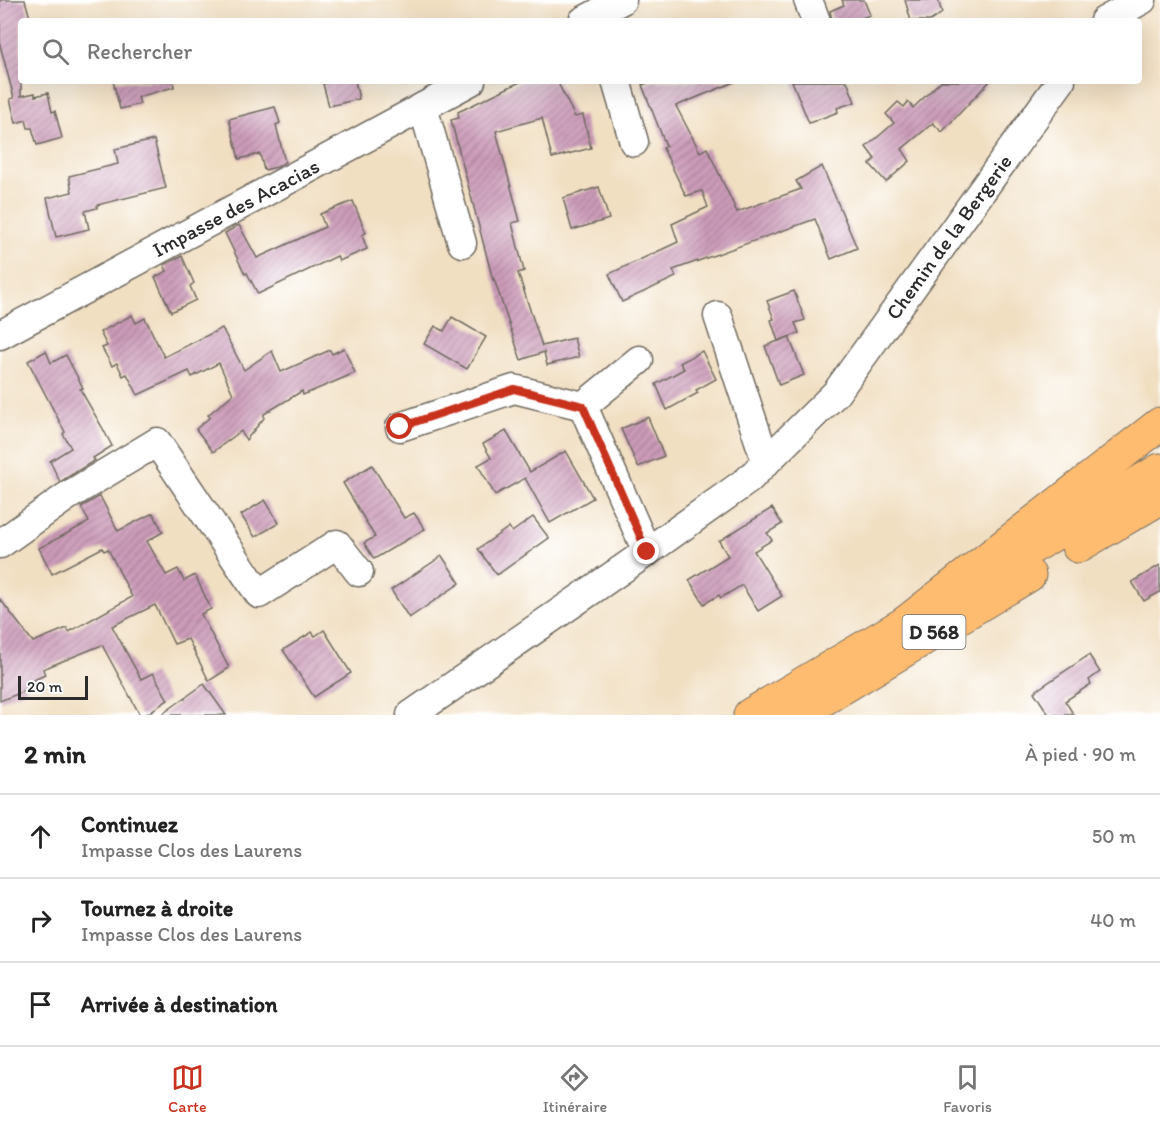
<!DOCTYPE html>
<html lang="fr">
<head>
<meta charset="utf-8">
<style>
  :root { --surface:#fff; --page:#f2f2f2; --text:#222; --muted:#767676; --line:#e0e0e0; --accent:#c8321e }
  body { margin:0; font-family:Itim,sans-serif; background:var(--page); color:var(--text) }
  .scale { position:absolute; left:18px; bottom:15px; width:70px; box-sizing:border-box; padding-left:6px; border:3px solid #2b2b2b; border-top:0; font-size:16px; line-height:21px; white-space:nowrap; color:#2b2b2b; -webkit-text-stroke:4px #fff; paint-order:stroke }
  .stop { position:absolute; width:18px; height:18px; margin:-14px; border:4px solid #c8321e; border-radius:50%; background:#fff }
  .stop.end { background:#c8321e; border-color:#fff; box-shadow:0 2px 6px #0008 }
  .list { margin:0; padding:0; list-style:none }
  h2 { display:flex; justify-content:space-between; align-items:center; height:78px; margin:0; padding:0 24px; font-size:26px }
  h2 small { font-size:20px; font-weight:400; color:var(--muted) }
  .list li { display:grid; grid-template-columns:39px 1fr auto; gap:18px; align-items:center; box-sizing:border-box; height:84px; padding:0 24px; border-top:2px solid var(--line) }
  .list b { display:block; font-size:22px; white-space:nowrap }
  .list p { margin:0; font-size:20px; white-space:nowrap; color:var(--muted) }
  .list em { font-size:20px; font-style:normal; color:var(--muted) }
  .icon { flex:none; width:33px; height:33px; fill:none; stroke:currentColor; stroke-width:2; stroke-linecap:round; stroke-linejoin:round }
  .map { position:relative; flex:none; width:1160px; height:715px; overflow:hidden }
  .search { position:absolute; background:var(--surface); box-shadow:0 6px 24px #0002; left:18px; right:18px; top:18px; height:66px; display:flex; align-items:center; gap:15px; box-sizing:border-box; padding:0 21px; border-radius:6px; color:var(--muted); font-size:22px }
  .sheet { height:330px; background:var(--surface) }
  nav { display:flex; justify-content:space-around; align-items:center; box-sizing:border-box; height:84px; border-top:2px solid var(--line); background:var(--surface); font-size:16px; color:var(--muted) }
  nav a { display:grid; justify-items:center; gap:3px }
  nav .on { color:var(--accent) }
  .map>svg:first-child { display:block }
  .building { fill:url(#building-hatch) }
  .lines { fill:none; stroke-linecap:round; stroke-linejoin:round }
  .minor-casing { stroke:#706a60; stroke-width:31 }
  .primary-casing { stroke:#706a60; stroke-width:35 }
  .motorway-casing { stroke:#706a60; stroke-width:35 }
  .minor { stroke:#fff; stroke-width:28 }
  .primary { stroke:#febc70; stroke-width:33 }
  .motorway { stroke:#febc70; stroke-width:33 }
  .route { stroke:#c8321e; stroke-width:8 }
  .labels { text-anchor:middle; stroke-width:4.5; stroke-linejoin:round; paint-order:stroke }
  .shield { fill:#fff; stroke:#6b6b6b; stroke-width:1.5 }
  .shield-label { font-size:20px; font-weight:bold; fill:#2b2b2b }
  .street-label { font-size:21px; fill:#2b2b2b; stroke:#fff }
</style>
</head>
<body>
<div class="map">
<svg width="1160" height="715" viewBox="0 0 1160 715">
  <defs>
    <pattern id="building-hatch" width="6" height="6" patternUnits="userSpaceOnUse" patternTransform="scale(1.5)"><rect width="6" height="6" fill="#cc9bb9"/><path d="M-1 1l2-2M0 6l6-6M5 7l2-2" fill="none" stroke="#a67f97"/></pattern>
  </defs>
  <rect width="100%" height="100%" fill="#fff"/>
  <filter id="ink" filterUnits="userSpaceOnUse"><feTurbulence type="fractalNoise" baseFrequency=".0167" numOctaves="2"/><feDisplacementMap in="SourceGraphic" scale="12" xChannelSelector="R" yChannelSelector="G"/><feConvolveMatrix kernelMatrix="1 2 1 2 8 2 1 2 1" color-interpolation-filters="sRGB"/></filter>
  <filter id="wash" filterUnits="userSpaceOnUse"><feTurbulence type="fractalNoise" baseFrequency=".008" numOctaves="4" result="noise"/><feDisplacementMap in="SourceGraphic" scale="24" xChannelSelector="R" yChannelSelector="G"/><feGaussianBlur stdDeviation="1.35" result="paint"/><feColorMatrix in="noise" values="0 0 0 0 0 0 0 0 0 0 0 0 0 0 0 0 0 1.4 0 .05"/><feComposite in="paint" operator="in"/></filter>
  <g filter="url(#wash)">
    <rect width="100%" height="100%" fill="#f1dfc2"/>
    <g id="blocks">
      <!-- building -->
      <g class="building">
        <path d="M 0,0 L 25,0 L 31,21 L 21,21 L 21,96 L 35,93 L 35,96 L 48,93 L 52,112 L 55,111 L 62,138 L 37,145 L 32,128 L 28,128 L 26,120 L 16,123 L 10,99 L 14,98 L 0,45 Z"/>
        <path d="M 842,0 L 864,0 L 870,15 L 853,21 L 832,21 L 830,11 L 844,5 Z"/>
        <path d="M 905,0 L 938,0 L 942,13 L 930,21 L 911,21 Z"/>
        <path d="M 113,81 L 173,81 L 174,87 L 138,97 L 140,104 L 120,109 Z"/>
        <path d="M 332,81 L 355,81 L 359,99 L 329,106 L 323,84 Z"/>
        <path d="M 522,81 L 557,81 L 575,117 L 583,115 L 591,148 L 552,158 L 542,118 L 496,131 L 520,221 L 512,223 L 524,271 L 518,273 L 542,346 L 574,338 L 579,357 L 547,365 L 544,352 L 521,360 L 494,279 L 493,280 L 451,120 L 459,118 L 458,112 Z"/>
        <path d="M 653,81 L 737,81 L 676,106 L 700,152 L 707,148 L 737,212 L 801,189 L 796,181 L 822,166 L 857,248 L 831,259 L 815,219 L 673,270 L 676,277 L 622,302 L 609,274 L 678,242 L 672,224 L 708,207 L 702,191 L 686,196 L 663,148 L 666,146 L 642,85 Z"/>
        <path d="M 792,81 L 847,81 L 855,102 L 837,108 L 838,112 L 809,123 Z"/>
        <path d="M 941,81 L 990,81 L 942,132 L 933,123 L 902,149 L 910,161 L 886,182 L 870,164 L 875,159 L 866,147 L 894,123 L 886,114 L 898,102 L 904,107 L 908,102 L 913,108 Z"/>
        <path d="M 275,107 L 280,123 L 276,125 L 285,162 L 277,167 L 264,170 L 260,154 L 239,159 L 229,119 Z"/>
        <path d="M 154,140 L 166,188 L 97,205 L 97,208 L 85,211 L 89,229 L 56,237 L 47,198 L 72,192 L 69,176 L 118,164 L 115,149 Z"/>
        <path d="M 599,187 L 609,219 L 572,230 L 563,198 Z"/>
        <path d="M 353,201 L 366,233 L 362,235 L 367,249 L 339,261 L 337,256 L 258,294 L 247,273 L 245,274 L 225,233 L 239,225 L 257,258 L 325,227 L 320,214 Z"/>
        <path d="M 182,256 L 194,283 L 190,286 L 196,300 L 171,312 L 155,277 L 167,271 L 164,265 Z"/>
        <path d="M 794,291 L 805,320 L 795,323 L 799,333 L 778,341 L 771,320 L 774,319 L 767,301 Z"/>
        <path d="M 132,315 L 136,323 L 145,318 L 164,357 L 222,328 L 244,370 L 272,351 L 281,372 L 330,350 L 332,354 L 344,348 L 355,373 L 303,395 L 302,391 L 264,414 L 264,418 L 246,440 L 241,431 L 213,452 L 196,429 L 210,417 L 208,415 L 233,394 L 219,363 L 192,377 L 189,371 L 138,395 L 127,374 L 123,376 L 117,363 L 112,366 L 102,348 L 107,346 L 100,332 Z"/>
        <path d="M 452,317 L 486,337 L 467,369 L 424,344 L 435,326 L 444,331 Z"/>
        <path d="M 789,337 L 804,375 L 779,385 L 765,346 Z"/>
        <path d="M 46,351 L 51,363 L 66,355 L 83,388 L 80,389 L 102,427 L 112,446 L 93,458 L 95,460 L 60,482 L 50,461 L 71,448 L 63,434 L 65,432 L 28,361 Z"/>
        <path d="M 702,351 L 716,379 L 696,390 L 698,393 L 667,410 L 656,384 L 684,369 L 680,363 Z"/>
        <path d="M 648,417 L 664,456 L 638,467 L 621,429 Z"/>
        <path d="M 506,431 L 530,472 L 566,451 L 593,498 L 550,523 L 525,478 L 495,495 L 478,465 L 491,458 L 483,444 Z"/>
        <path d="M 372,465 L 404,518 L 414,513 L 425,529 L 374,559 L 364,543 L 375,537 L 343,483 Z"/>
        <path d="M 100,496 L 118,531 L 153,513 L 163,532 L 147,541 L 166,575 L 178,569 L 184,581 L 195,575 L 211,609 L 201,614 L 229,668 L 209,681 L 188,639 L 174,644 L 155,605 L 112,626 L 141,679 L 153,673 L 168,700 L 145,715 L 140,715 L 102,645 L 43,669 L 45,675 L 25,684 L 27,690 L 0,701 L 0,599 L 33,642 L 67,628 L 69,632 L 132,597 L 108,549 L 104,551 L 102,548 L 52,574 L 39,548 L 89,522 L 81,507 Z"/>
        <path d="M 265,500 L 279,523 L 255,537 L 241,515 Z"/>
        <path d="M 772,508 L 782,524 L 767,533 L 772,540 L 754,551 L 782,596 L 758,611 L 742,585 L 721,598 L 719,595 L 704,604 L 689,580 L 728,556 L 719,541 Z"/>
        <path d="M 533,517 L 549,538 L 497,575 L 478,549 L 509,527 L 512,532 Z"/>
        <path d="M 442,556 L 460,583 L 409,618 L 391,590 Z"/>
        <path d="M 1160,565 L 1160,592 L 1144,601 L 1132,582 Z"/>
        <path d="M 324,630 L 351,673 L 314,697 L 283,650 L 312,632 L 315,636 Z"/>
        <path d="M 1089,655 L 1100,672 L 1089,680 L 1091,684 L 1065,701 L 1074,715 L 1049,715 L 1034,692 Z"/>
        <path d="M 204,684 L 226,715 L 161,715 Z"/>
      </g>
    </g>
  </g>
  <g filter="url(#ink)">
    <use href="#blocks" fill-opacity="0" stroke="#706a60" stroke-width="1.5"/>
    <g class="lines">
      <!-- minor casing -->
      <g class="minor-casing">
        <g id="minor">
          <path d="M 808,0 L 816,21"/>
          <path d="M 583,21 L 622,0"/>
          <path d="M 1104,21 L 1142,0"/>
          <path d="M 616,81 L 634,142"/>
          <path d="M 423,107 L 462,243"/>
          <path d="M 718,316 L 766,462"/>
          <path d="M 0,335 L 471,81"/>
          <path d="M 583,406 L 639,360"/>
          <path d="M 400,427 L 514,389 L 583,406 L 647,552"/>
          <path d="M 0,544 L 66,497 L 157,442 L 259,594 L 337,544 L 359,572"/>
          <path d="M 411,715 L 647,552 L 748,480 L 766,462 L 836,393 L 1061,81"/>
        </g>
      </g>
      <!-- primary casing -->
      <g class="primary-casing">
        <g id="primary">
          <path d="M 1078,546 L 1160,498"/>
          <path d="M 981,578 L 1160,470"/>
          <path d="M 750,715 L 929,609"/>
          <path d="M 797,715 L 1029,575"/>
        </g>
      </g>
      <!-- motorway casing -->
      <g class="motorway-casing">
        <path id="motorway" d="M 905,623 L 1160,424"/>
      </g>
      <!-- minor -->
      <use href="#minor" class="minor"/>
      <!-- primary -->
      <use href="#primary" class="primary"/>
      <!-- motorway -->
      <use href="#motorway" class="motorway"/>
    </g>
  </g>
  <g class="lines" filter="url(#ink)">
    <!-- route -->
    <path class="route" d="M 400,427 L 514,389 L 583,406 L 647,552"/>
  </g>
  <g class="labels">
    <!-- shield labels -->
    <rect class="shield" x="902.5" y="615" width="63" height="34" rx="4.5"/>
    <g class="shield-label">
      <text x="934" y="639">D 568</text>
    </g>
    <!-- street labels -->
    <g class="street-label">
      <text transform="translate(236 208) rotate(-28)" y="7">Impasse des Acacias</text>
      <text transform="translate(949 237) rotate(-54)" y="7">Chemin de la Bergerie</text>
    </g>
  </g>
</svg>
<div class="scale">20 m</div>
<div class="stop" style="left:400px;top:427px"></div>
<div class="stop end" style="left:647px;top:552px"></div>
<div class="search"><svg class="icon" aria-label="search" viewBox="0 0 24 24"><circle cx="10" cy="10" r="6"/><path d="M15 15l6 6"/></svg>Rechercher</div>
</div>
<section class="sheet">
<h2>2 min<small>À pied · 90 m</small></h2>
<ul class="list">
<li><svg class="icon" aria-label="ahead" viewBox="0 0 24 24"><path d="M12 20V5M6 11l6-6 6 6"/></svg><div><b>Continuez</b><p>Impasse Clos des Laurens</p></div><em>50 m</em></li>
<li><svg class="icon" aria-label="right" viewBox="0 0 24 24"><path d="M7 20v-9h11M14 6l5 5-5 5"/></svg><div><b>Tournez à droite</b><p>Impasse Clos des Laurens</p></div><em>40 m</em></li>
<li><svg class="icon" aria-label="arrive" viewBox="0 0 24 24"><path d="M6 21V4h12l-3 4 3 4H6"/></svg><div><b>Arrivée à destination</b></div></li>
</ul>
</section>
<nav>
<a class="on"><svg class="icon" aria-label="map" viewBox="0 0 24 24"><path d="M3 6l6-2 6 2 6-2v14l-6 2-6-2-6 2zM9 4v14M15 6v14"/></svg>Carte</a>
<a><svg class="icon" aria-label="directions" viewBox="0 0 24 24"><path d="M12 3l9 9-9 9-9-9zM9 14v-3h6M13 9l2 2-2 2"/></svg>Itinéraire</a>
<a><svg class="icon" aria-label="saved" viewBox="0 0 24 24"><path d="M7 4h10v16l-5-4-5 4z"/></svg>Favoris</a>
</nav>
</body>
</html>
